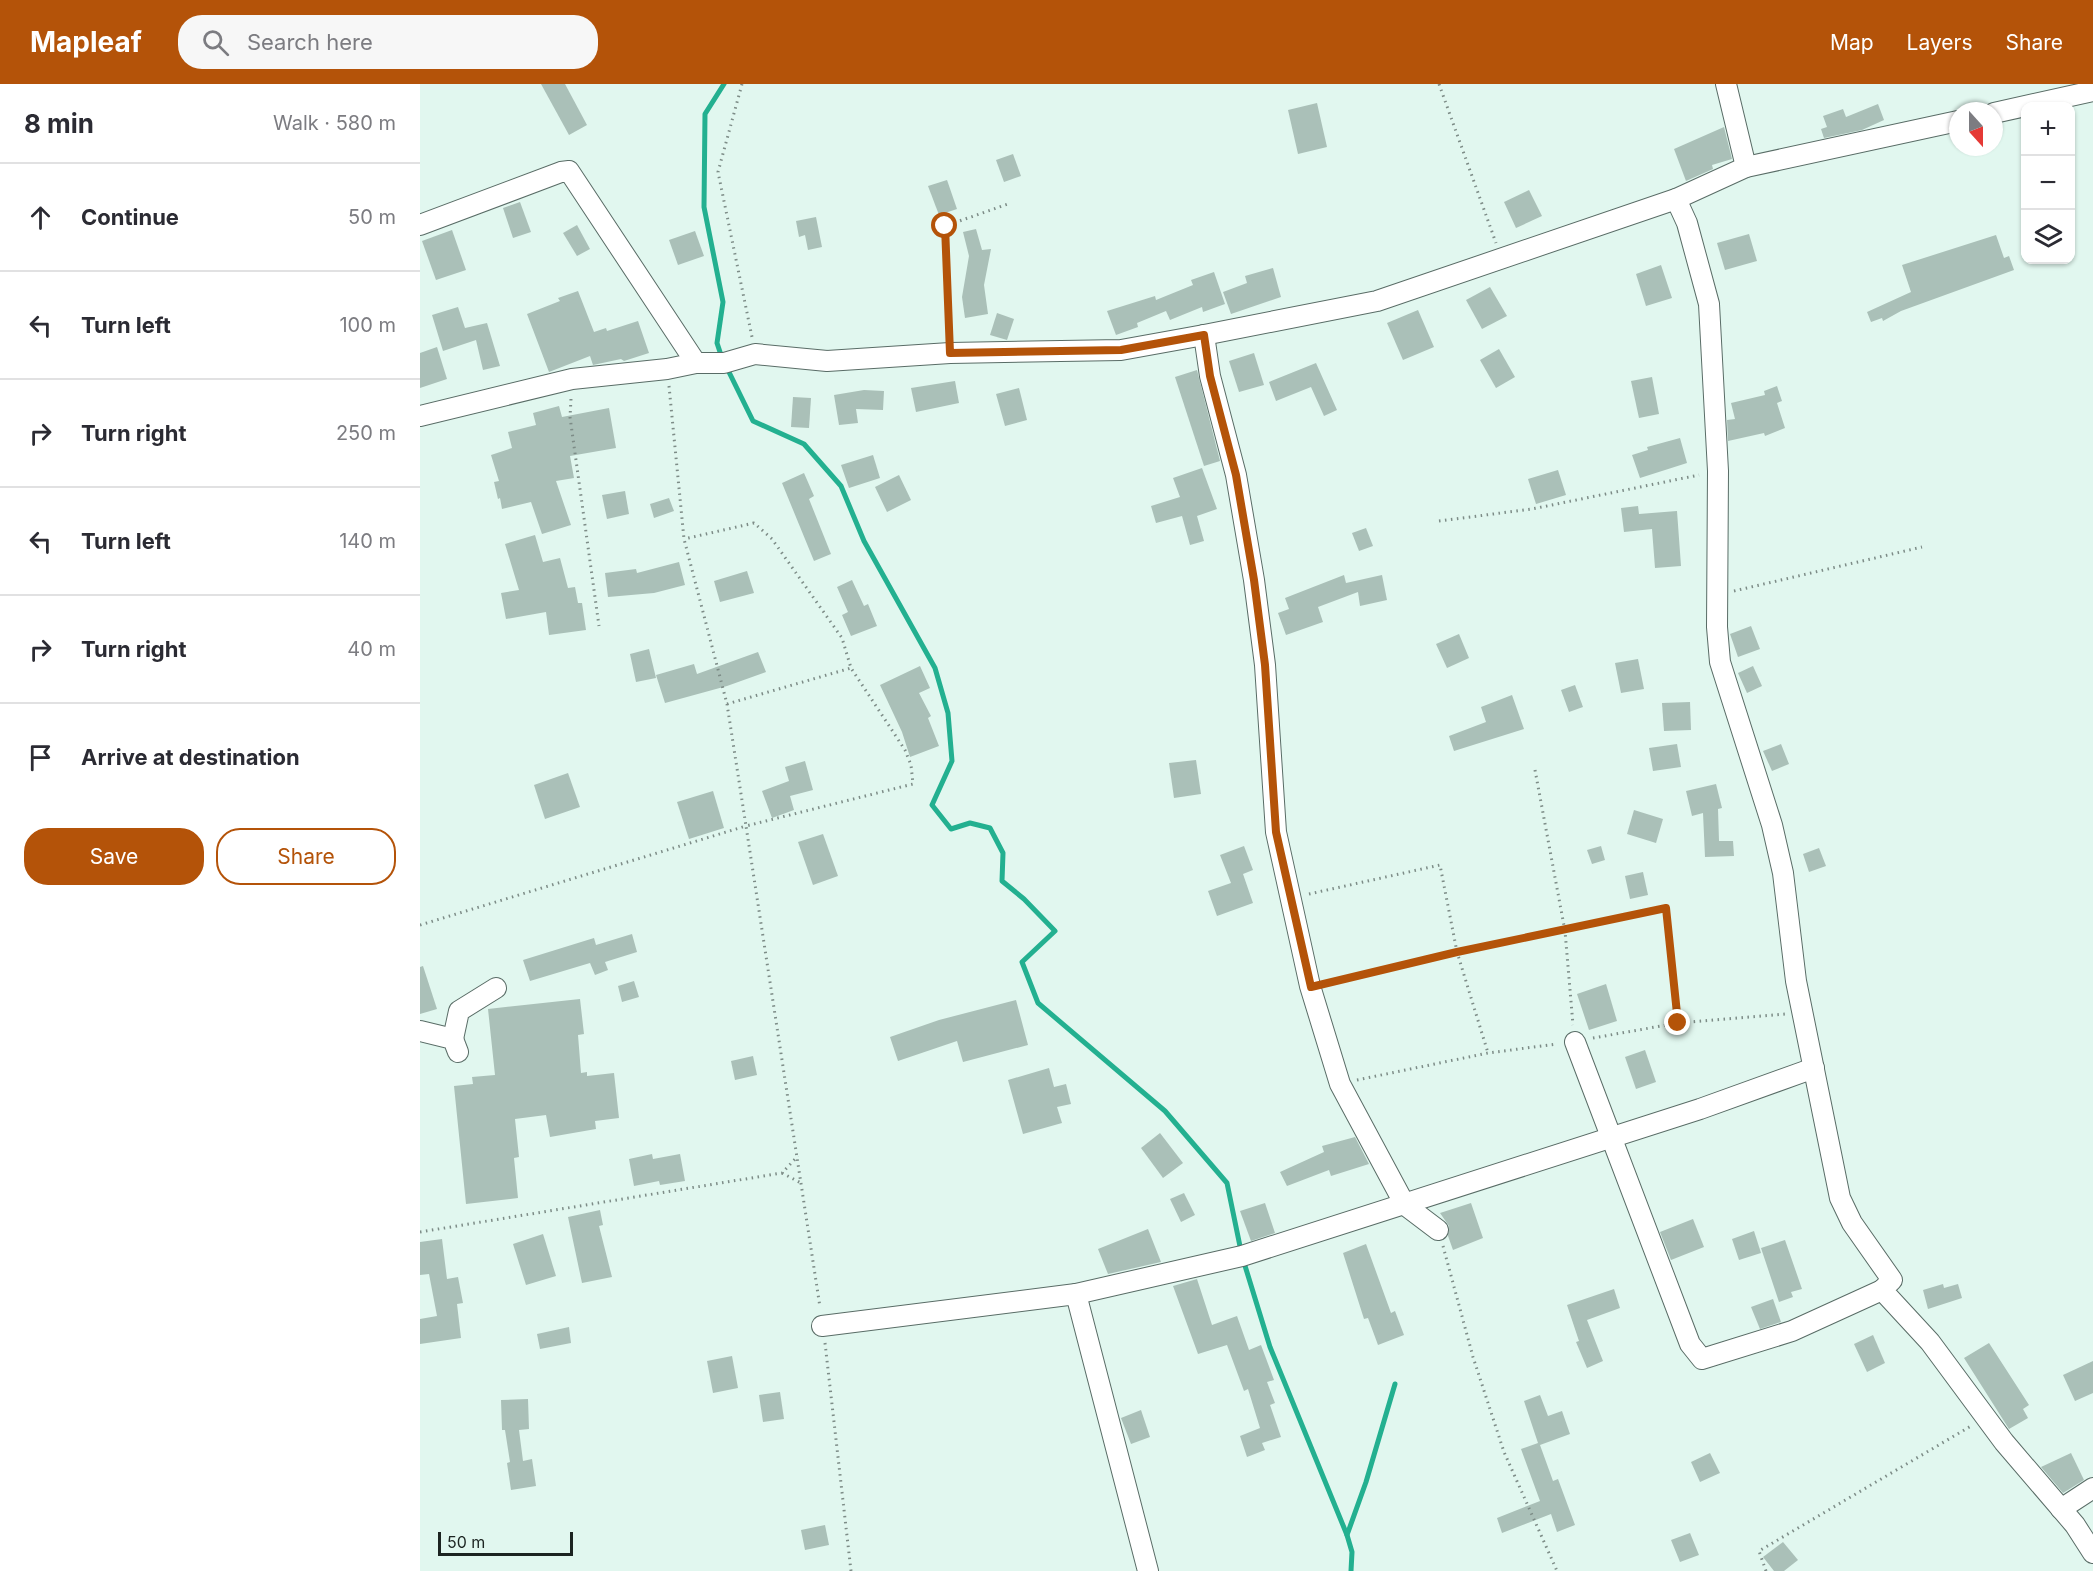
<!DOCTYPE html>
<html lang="en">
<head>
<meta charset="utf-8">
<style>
  :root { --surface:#fff; --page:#f7f7f7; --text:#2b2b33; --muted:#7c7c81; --line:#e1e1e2; --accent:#b45309 }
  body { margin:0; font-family:Inter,sans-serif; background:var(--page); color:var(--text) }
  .controls { position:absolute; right:18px; top:18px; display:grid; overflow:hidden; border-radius:12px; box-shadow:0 2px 4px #0004 }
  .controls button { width:54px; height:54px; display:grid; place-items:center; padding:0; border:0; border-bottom:2px solid var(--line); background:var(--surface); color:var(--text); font:30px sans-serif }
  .compass { position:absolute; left:1529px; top:18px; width:54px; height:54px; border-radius:50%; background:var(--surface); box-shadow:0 2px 4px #0004; rotate:159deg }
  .scale { position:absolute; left:18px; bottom:15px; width:135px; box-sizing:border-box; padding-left:6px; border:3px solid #1c2421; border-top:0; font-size:16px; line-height:21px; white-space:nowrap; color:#1c2421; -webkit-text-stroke:4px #e1f7ef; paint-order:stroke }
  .stop { position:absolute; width:18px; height:18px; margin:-14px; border:4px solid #b45309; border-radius:50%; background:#fff }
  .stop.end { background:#b45309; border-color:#fff; box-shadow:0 2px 6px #0008 }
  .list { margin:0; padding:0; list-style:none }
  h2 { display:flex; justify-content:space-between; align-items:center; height:78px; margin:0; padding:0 24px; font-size:26px }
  h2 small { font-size:20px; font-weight:400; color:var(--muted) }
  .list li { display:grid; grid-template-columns:39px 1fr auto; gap:18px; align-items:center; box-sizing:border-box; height:108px; padding:0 24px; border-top:2px solid var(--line) }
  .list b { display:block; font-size:22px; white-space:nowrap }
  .list em { font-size:20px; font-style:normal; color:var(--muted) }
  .actions { display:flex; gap:12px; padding:18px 24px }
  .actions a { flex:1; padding:14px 0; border:2px solid var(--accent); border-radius:24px; text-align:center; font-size:21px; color:var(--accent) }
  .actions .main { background:var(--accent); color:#fff }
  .icon { flex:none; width:33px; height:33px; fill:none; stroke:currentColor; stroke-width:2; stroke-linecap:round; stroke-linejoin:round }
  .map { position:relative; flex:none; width:1673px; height:1487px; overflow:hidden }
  header { display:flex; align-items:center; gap:36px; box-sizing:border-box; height:84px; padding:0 30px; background:var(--accent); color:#fff }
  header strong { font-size:28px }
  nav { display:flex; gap:33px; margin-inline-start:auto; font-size:21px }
  .search { width:420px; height:54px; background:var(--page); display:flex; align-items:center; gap:15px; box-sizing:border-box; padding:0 21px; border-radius:24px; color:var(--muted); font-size:22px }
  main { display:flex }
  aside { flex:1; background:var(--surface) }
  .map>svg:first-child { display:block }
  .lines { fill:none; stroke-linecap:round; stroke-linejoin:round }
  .stream { stroke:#23b090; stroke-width:5 }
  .building { fill:#aac0b8 }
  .minor-casing { stroke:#596c66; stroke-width:22 }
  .path { stroke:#7d8c87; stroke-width:3; stroke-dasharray:1.5 4.5; stroke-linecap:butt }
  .minor { stroke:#fff; stroke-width:20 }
  .route { stroke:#b45309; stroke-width:8 }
</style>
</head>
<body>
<header>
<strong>Mapleaf</strong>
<div class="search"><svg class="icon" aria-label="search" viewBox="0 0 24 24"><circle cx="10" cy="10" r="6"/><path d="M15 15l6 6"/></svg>Search here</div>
<nav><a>Map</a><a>Layers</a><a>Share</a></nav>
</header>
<main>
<aside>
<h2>8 min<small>Walk · 580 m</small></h2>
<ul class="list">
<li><svg class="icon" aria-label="ahead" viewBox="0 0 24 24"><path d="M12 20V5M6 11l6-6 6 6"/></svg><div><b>Continue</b></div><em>50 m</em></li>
<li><svg class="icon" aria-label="left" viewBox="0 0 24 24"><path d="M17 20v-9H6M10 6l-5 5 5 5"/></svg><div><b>Turn left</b></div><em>100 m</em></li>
<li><svg class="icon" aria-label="right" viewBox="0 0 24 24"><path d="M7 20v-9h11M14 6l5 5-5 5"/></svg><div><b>Turn right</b></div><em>250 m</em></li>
<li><svg class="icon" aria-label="left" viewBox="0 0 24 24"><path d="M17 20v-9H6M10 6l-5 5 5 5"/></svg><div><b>Turn left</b></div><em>140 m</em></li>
<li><svg class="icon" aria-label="right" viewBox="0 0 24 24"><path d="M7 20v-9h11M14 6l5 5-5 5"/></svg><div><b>Turn right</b></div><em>40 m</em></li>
<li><svg class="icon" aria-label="arrive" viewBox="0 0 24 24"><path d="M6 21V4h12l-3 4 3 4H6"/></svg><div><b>Arrive at destination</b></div></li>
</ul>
<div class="actions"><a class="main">Save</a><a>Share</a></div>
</aside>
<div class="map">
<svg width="1673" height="1487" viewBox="0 0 1673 1487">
  <rect width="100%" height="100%" fill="#e1f7ef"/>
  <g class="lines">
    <!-- stream -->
    <g class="stream">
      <path d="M 302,274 L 297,259 L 303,218 L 284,123 L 285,30 L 304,0"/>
      <path d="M 306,282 L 333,337 L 384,360 L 421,402 L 444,457 L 515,584 L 528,629 L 532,677 L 512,721 L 531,745 L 550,739 L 570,744 L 583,769 L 582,797 L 604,815 L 635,847 L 602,878 L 618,919 L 745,1027 L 807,1099 L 822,1172 L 850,1263 L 927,1451"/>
      <path d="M 931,1487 L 932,1468 L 927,1451 L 946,1398 L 975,1300"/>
    </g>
  </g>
  <!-- building -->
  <g class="building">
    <path d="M 121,0 L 145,0 L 167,41 L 149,51 Z"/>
    <path d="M 897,19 L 907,63 L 878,70 L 868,26 Z"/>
    <path d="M 1458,20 L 1464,36 L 1442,46 L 1404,54 L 1401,45 L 1407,43 L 1403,32 L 1423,25 L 1426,33 Z"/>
    <path d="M 1304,43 L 1312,75 L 1292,81 L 1293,85 L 1266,97 L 1254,65 Z"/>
    <path d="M 593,70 L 601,92 L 584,98 L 576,76 Z"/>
    <path d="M 527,96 L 537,125 L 519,131 L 508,102 Z"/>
    <path d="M 1109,106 L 1122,132 L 1096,144 L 1084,118 Z"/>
    <path d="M 100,118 L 111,148 L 93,154 L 83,124 Z"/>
    <path d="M 396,133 L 402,163 L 388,166 L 385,151 L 379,153 L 376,137 Z"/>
    <path d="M 157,141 L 170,165 L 157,172 L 143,149 Z"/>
    <path d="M 556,145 L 562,166 L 571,165 L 564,201 L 568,230 L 545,234 L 542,213 L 549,172 L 543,148 Z"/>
    <path d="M 32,146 L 46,186 L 16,196 L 2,157 Z"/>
    <path d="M 275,147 L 284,172 L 258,181 L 249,156 Z"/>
    <path d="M 1329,150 L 1337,177 L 1305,186 L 1297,159 Z"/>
    <path d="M 1576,151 L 1584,174 L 1589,172 L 1594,186 L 1481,227 L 1463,237 L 1462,234 L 1451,238 L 1447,228 L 1491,208 L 1482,181 Z"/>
    <path d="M 1241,181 L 1252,214 L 1226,222 L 1216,190 Z"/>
    <path d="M 853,184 L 861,213 L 811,230 L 803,208 L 827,199 L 825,192 Z"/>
    <path d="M 794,188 L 805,220 L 783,228 L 782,223 L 750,236 L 746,227 L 717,239 L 718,243 L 696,251 L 687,227 L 735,212 L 736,216 L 773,201 L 771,196 Z"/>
    <path d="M 1070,203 L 1087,232 L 1062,245 L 1046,216 Z"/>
    <path d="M 158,207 L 174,248 L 186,244 L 187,247 L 218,237 L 229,269 L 204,277 L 201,275 L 173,281 L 170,272 L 129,288 L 107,230 L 140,217 L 138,214 Z"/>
    <path d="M 38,223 L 45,244 L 67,239 L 80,282 L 63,286 L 56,256 L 23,267 L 12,231 Z"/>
    <path d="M 998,226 L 1014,263 L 983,276 L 967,239 Z"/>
    <path d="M 577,229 L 594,235 L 587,256 L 570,251 Z"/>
    <path d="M 17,263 L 27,295 L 0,304 L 0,269 Z"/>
    <path d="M 1079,265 L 1095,293 L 1076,304 L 1060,276 Z"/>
    <path d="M 834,269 L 844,301 L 819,308 L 809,277 Z"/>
    <path d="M 896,279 L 917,326 L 904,332 L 891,303 L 856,317 L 849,298 Z"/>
    <path d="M 777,286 L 800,377 L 784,382 L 755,293 Z"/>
    <path d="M 1232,293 L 1239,330 L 1219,334 L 1211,297 Z"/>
    <path d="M 535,297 L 539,319 L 496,328 L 491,304 Z"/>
    <path d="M 1357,302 L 1362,317 L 1357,319 L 1365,344 L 1345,352 L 1344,349 L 1308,357 L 1307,336 L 1315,335 L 1311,319 L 1345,311 L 1344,307 Z"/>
    <path d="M 599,304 L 607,336 L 585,342 L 576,310 Z"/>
    <path d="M 444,306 L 464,307 L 463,326 L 436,325 L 438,339 L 419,341 L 414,311 Z"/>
    <path d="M 373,313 L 391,314 L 389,344 L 371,343 Z"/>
    <path d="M 139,322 L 142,333 L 189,324 L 196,364 L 150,372 L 154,394 L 136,397 L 151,441 L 122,450 L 111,418 L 82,425 L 80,414 L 78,415 L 74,398 L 79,397 L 71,371 L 92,364 L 88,348 L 116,341 L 113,329 Z"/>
    <path d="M 1260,354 L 1267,379 L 1220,394 L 1212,371 L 1228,366 L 1227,363 Z"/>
    <path d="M 453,371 L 460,394 L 429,404 L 421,381 Z"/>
    <path d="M 782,384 L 797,425 L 777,432 L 784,457 L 770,461 L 762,432 L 736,439 L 731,422 L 760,413 L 753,394 Z"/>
    <path d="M 1138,386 L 1146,411 L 1116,420 L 1108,395 Z"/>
    <path d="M 384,389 L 394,412 L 389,415 L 411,470 L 394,477 L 362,399 Z"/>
    <path d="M 479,391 L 491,416 L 467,428 L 455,403 Z"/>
    <path d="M 205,407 L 209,430 L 187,435 L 182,411 Z"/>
    <path d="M 249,414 L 254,427 L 234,434 L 230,420 Z"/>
    <path d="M 1218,422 L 1219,430 L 1257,427 L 1261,482 L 1235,484 L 1232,445 L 1204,448 L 1201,424 Z"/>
    <path d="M 946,444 L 953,462 L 939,467 L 932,449 Z"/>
    <path d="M 115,451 L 123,478 L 140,474 L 148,504 L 155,503 L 158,519 L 162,519 L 166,546 L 129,551 L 126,528 L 86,535 L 81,509 L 99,506 L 85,460 Z"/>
    <path d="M 259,478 L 265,501 L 234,509 L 188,513 L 185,489 L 216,485 L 217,489 Z"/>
    <path d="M 327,487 L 334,509 L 300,518 L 294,497 Z"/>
    <path d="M 924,491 L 926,499 L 962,491 L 967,516 L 940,522 L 938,508 L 898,523 L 903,538 L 866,551 L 858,529 L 869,525 L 865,514 Z"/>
    <path d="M 432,496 L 444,522 L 448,520 L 457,542 L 431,552 L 422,531 L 428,528 L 417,503 Z"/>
    <path d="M 1331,542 L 1340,565 L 1318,573 L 1310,550 Z"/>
    <path d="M 1039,550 L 1049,574 L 1027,584 L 1016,560 Z"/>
    <path d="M 229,565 L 236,594 L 216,598 L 210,570 Z"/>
    <path d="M 338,568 L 346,588 L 307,602 L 245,619 L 236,591 L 274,580 L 277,590 Z"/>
    <path d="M 1218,575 L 1224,605 L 1201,609 L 1195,579 Z"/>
    <path d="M 500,582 L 510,604 L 499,609 L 511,632 L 508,634 L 519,662 L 490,673 L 482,648 L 460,601 Z"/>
    <path d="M 1333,582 L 1342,602 L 1327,609 L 1318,589 Z"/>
    <path d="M 1155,601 L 1163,623 L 1149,628 L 1141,606 Z"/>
    <path d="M 1092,611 L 1104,645 L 1034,667 L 1029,652 L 1066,638 L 1061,623 Z"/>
    <path d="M 1270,618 L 1271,646 L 1244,647 L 1242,619 Z"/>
    <path d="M 1257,660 L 1261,683 L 1233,687 L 1229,664 Z"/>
    <path d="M 1361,660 L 1369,680 L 1352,687 L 1343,667 Z"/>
    <path d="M 776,676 L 781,710 L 754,714 L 749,679 Z"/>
    <path d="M 385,677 L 393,706 L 370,712 L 374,726 L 352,734 L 342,707 L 369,697 L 365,683 Z"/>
    <path d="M 148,689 L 160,723 L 125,735 L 114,701 Z"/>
    <path d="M 1296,700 L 1302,724 L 1298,725 L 1299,757 L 1313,757 L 1314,772 L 1285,773 L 1283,729 L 1272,732 L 1266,707 Z"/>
    <path d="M 293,707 L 304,744 L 269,755 L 257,718 Z"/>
    <path d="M 1214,726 L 1243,735 L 1236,759 L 1207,750 Z"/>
    <path d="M 403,750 L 418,792 L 393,801 L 378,758 Z"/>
    <path d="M 824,762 L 833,786 L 823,790 L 833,819 L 797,832 L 788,807 L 811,799 L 800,771 Z"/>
    <path d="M 1181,762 L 1185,776 L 1172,780 L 1167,766 Z"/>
    <path d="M 1399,764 L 1406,782 L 1389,788 L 1383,770 Z"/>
    <path d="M 1223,788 L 1228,811 L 1210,815 L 1205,792 Z"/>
    <path d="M 212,850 L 217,868 L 185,878 L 188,886 L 175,891 L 170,879 L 110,897 L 103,876 L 174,854 L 176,861 Z"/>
    <path d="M 3,882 L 17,925 L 0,930 L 0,883 Z"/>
    <path d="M 214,897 L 219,913 L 202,918 L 198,902 Z"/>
    <path d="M 1186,900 L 1197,937 L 1169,946 L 1157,910 Z"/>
    <path d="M 160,915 L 164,950 L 158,951 L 161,989 L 167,988 L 167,992 L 194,989 L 199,1034 L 175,1037 L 176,1045 L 130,1053 L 126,1031 L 95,1035 L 99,1073 L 94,1074 L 98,1114 L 46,1120 L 34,1002 L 53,1000 L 52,993 L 75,991 L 68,925 Z"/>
    <path d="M 596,916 L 608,961 L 543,978 L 537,957 L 478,977 L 470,953 L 519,936 Z"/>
    <path d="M 1225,966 L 1236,998 L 1216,1005 L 1205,973 Z"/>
    <path d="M 333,972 L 337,991 L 315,996 L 311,977 Z"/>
    <path d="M 629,984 L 634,1003 L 646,1000 L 651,1020 L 637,1023 L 642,1039 L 603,1050 L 588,996 Z"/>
    <path d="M 740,1049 L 763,1079 L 743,1094 L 721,1064 Z"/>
    <path d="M 935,1053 L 949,1080 L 911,1092 L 909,1086 L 867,1102 L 860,1088 L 904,1068 L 902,1062 Z"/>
    <path d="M 232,1070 L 233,1075 L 260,1070 L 265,1097 L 240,1101 L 239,1097 L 214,1102 L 209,1075 Z"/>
    <path d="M 764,1109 L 775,1131 L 761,1138 L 750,1115 Z"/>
    <path d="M 845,1119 L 855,1149 L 831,1157 L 820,1127 Z"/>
    <path d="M 1051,1119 L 1063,1154 L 1033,1166 L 1028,1152 L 1029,1142 L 1020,1129 Z"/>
    <path d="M 180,1126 L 183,1141 L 179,1142 L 192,1193 L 162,1199 L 148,1133 Z"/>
    <path d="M 1273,1135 L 1284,1163 L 1251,1176 L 1240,1148 Z"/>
    <path d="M 728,1145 L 741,1178 L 688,1190 L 678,1165 Z"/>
    <path d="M 1334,1147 L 1341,1169 L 1319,1176 L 1312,1155 Z"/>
    <path d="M 123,1150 L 136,1192 L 106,1201 L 93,1160 Z"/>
    <path d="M 22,1155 L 27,1195 L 38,1193 L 43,1219 L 37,1220 L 41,1254 L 0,1260 L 0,1235 L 17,1232 L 9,1190 L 0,1191 L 0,1158 Z"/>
    <path d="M 1365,1156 L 1382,1205 L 1371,1208 L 1373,1213 L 1359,1218 L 1341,1164 Z"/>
    <path d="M 946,1160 L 971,1229 L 975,1227 L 984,1251 L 958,1261 L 948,1234 L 944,1235 L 923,1169 Z"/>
    <path d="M 777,1195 L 792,1241 L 817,1232 L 829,1266 L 841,1261 L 854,1296 L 847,1298 L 855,1319 L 850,1321 L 861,1353 L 842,1359 L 845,1366 L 827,1373 L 820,1352 L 840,1344 L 828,1305 L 824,1307 L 807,1261 L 778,1270 L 753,1202 Z"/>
    <path d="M 1523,1200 L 1524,1204 L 1538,1200 L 1542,1214 L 1508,1225 L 1503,1206 Z"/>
    <path d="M 1194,1205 L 1200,1224 L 1167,1236 L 1183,1277 L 1167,1284 L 1156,1258 L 1159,1257 L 1147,1221 Z"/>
    <path d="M 1353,1215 L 1361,1238 L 1340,1245 L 1331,1223 Z"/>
    <path d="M 149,1243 L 151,1259 L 120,1265 L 117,1250 Z"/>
    <path d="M 1453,1251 L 1465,1279 L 1447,1288 L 1434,1260 Z"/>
    <path d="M 1569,1259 L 1609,1321 L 1603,1325 L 1608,1334 L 1589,1345 L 1544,1274 Z"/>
    <path d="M 312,1272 L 318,1304 L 293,1309 L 287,1277 Z"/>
    <path d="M 1673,1277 L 1673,1309 L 1655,1317 L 1643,1291 Z"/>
    <path d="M 360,1308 L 364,1335 L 343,1338 L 339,1311 Z"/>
    <path d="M 1120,1311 L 1128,1332 L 1142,1327 L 1150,1350 L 1120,1361 L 1133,1397 L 1138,1395 L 1155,1441 L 1137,1448 L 1131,1430 L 1082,1449 L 1077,1434 L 1120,1417 L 1101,1365 L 1118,1359 L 1104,1317 Z"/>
    <path d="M 108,1315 L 109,1345 L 99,1346 L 103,1377 L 112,1375 L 116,1402 L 91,1406 L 87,1379 L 90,1378 L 85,1346 L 82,1346 L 81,1316 Z"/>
    <path d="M 721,1326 L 730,1353 L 711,1360 L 701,1334 Z"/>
    <path d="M 1290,1369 L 1300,1389 L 1280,1398 L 1271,1378 Z"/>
    <path d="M 1651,1369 L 1664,1396 L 1643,1409 L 1621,1383 Z"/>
    <path d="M 405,1441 L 409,1461 L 385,1466 L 381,1446 Z"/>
    <path d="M 1270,1449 L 1279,1471 L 1260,1478 L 1251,1456 Z"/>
    <path d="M 1363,1458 L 1378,1476 L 1364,1487 L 1354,1487 L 1343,1473 Z"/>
  </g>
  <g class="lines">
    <!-- minor casing -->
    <g class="minor-casing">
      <g id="minor">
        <path d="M 1306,0 L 1326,83"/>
        <path d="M 1574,29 L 1673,7"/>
        <path d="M 1256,115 L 1267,139 L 1289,220 L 1298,387 L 1297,543 L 1300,578 L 1352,741 L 1363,789 L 1376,897 L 1420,1114 L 1432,1139 L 1472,1196 L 1462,1206 L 1510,1258 L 1584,1358 L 1655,1441 L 1673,1469"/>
        <path d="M 0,141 L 141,88 L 149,87 L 276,279"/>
        <path d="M 784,251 L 790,292 L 816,391 L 834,496 L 845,581 L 856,748 L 890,902 L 920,1000 L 985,1121 L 1018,1146"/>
        <path d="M 0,332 L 152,295 L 247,285 L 276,279 L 304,279 L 335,270 L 407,277 L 530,269 L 701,266 L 784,251 L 957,217 L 1256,115 L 1326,83 L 1538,37"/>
        <path d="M 0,947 L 33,955 L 38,968"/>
        <path d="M 33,955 L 39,927 L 76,904"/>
        <path d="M 1155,958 L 1270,1260 L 1282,1275 L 1372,1247 L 1462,1206"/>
        <path d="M 656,1210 L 822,1172 L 1280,1025 L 1394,984"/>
        <path d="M 402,1242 L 656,1210 L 728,1487"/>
        <path d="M 1641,1425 L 1673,1404"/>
      </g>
    </g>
    <!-- path -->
    <g class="path">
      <path d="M 322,0 L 298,88 L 332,253"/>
      <path d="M 1019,0 L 1076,159"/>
      <path d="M 529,252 L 525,142 L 588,120"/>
      <path d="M 249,302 L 264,455 L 307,620 L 326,742 L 493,700 L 491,681 L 485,666 L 431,584 L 422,554 L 352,455 L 334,439 L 264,455"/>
      <path d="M 151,315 L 150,333 L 179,542"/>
      <path d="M 1019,437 L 1112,425 L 1279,391"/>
      <path d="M 1314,507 L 1502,463"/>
      <path d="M 307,620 L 431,584"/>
      <path d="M 1115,686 L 1145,847 L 1153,941"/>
      <path d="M 889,810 L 1020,781 L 1037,868 L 1068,969"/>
      <path d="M 0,841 L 326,742 L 400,1223"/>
      <path d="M 906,899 L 1037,868 L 1246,824 L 1258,939"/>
      <path d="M 1173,954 L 1258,939 L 1366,930"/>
      <path d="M 937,996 L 1068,969 L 1137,960"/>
      <path d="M 362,1089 L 381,1099"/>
      <path d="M 0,1148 L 362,1089 L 378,1072"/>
      <path d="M 1023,1162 L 1053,1273 L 1084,1368 L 1137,1487"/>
      <path d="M 405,1259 L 431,1487"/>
      <path d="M 1346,1487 L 1339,1467 L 1551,1342"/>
    </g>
    <!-- minor -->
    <use href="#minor" class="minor"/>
  </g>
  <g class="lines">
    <!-- route -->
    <path class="route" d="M 525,142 L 530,269 L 701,266 L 784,251 L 790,292 L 816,391 L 834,496 L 845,581 L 856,748 L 891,903 L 1037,868 L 1246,824 L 1258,939"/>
  </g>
</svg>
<div class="controls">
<button>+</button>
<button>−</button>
<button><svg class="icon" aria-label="layers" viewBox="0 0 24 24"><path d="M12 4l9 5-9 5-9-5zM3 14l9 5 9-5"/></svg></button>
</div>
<svg class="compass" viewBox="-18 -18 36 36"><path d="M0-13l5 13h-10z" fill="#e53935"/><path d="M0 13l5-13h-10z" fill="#7c7c81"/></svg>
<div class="scale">50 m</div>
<div class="stop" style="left:525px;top:142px"></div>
<div class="stop end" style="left:1258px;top:939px"></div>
</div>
</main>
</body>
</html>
